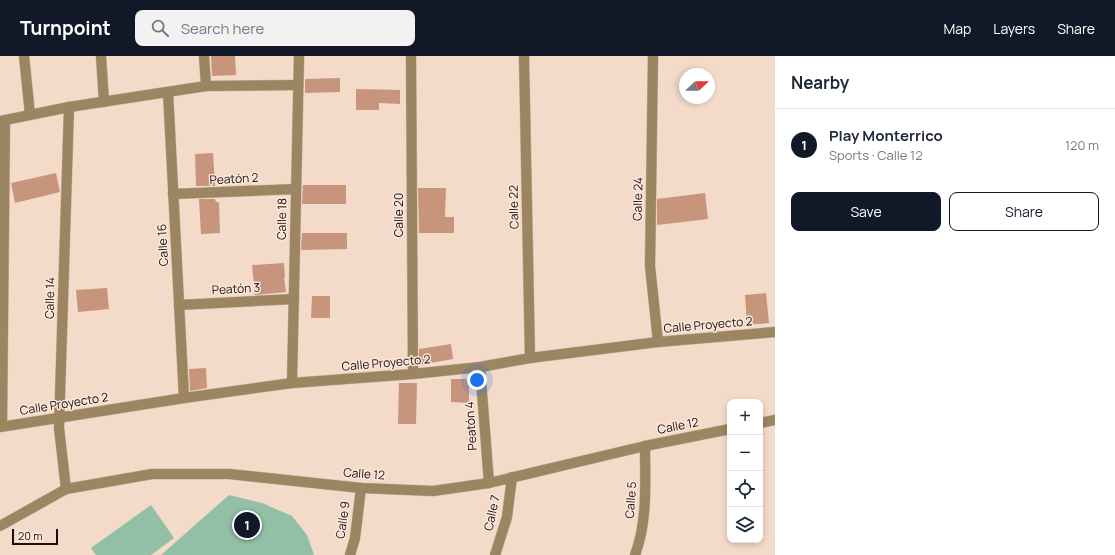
<!DOCTYPE html>
<html lang="en">
<head>
<meta charset="utf-8">
<style>
  :root { --surface:#fff; --page:#f2f2f3; --text:#1f2937; --muted:#747a83; --line:#e0e1e3; --accent:#111827 }
  body { margin:0; font-family:Manrope,sans-serif; background:var(--page); color:var(--text) }
  .controls { position:absolute; right:12px; bottom:12px; display:grid; overflow:hidden; border-radius:8px; box-shadow:0 2px 6px #0003 }
  .controls button { width:36px; height:36px; display:grid; place-items:center; padding:0; border:0; border-bottom:1px solid var(--line); background:var(--surface); color:var(--text); font:20px sans-serif }
  .compass { position:absolute; left:679px; top:12px; width:36px; height:36px; border-radius:50%; background:var(--surface); box-shadow:0 2px 6px #0003; rotate:68deg }
  .scale { position:absolute; left:12px; bottom:10px; width:46px; box-sizing:border-box; padding-left:4px; border:2px solid #180f0a; border-top:0; font-size:11px; line-height:14px; white-space:nowrap; color:#180f0a; -webkit-text-stroke:3px #fde8db; paint-order:stroke }
  .you { position:absolute; left:477px; top:324px; width:14px; height:14px; margin:-10px; border:3px solid #fff; border-radius:50%; background:#1a73e8; box-shadow:0 0 0 6px #1a73e833 }
  .badge { display:grid; place-items:center; width:26px; height:26px; border-radius:50%; background:var(--accent); color:#fff; font-size:13px; font-weight:700 }
  .pin { position:absolute; translate:-50% -50%; border:2px solid #fff; box-shadow:0 1px 4px #0006 }
  .list { margin:0; padding:0; list-style:none }
  h2 { display:flex; justify-content:space-between; align-items:center; height:52px; margin:0; padding:0 16px; font-size:17px }
  h2 small { font-size:13px; font-weight:400; color:var(--muted) }
  .list li { display:grid; grid-template-columns:26px 1fr auto; gap:12px; align-items:center; box-sizing:border-box; height:72px; padding:0 16px; border-top:1px solid var(--line) }
  .list b { display:block; font-size:15px; white-space:nowrap }
  .list p { margin:0; font-size:13px; white-space:nowrap; color:var(--muted) }
  .list em { font-size:13px; font-style:normal; color:var(--muted) }
  .actions { display:flex; gap:8px; padding:12px 16px }
  .actions a { flex:1; padding:9px 0; border:1px solid var(--accent); border-radius:8px; text-align:center; font-size:14px; color:var(--accent) }
  .actions .main { background:var(--accent); color:#fff }
  .icon { flex:none; width:22px; height:22px; fill:none; stroke:currentColor; stroke-width:2; stroke-linecap:round; stroke-linejoin:round }
  .map { position:relative; flex:none; width:775px; height:499px; overflow:hidden }
  header { display:flex; align-items:center; gap:24px; box-sizing:border-box; height:56px; padding:0 20px; background:var(--accent); color:#fff }
  header strong { font-size:19px }
  nav { display:flex; gap:22px; margin-inline-start:auto; font-size:14px }
  .search { width:280px; height:36px; background:var(--page); display:flex; align-items:center; gap:10px; box-sizing:border-box; padding:0 14px; border-radius:8px; color:var(--muted); font-size:15px }
  main { display:flex }
  aside { flex:1; background:var(--surface) }
  .map>svg:first-child { display:block }
  .green { fill:#91c0a6 }
  .building { fill:#c7957c }
  .lines { fill:none; stroke-linecap:round; stroke-linejoin:round }
  .street-casing { stroke:#ccb5a7; stroke-width:11 }
  .street { stroke:#9c8561; stroke-width:10 }
  .labels { text-anchor:middle; stroke-width:3; stroke-linejoin:round; paint-order:stroke }
  .street-label { font-size:12px; fill:#180f0a; stroke:#fde8db }
</style>
</head>
<body>
<header>
<strong>Turnpoint</strong>
<div class="search"><svg class="icon" aria-label="search" viewBox="0 0 24 24"><circle cx="10" cy="10" r="6"/><path d="M15 15l6 6"/></svg>Search here</div>
<nav><a>Map</a><a>Layers</a><a>Share</a></nav>
</header>
<main>
<div class="map">
<svg width="775" height="499" viewBox="0 0 775 499">
  <rect width="100%" height="100%" fill="#f3dac9"/>
  <!-- green -->
  <g class="green">
    <path d="M 229,439 L 262,447 L 292,460 L 307,479 L 314,499 L 161,499 Z"/>
    <path d="M 151,449 L 174,482 L 151,499 L 96,499 L 91,492 Z"/>
  </g>
  <!-- building -->
  <g class="building">
    <path d="M 211,0 L 235,0 L 236,19 L 212,20 Z"/>
    <path d="M 340,22 L 340,36 L 305,37 L 305,23 Z"/>
    <path d="M 356,33 L 400,34 L 400,48 L 379,47 L 379,54 L 356,54 Z"/>
    <path d="M 213,97 L 215,130 L 196,130 L 195,98 Z"/>
    <path d="M 56,117 L 60,136 L 15,147 L 11,127 Z"/>
    <path d="M 303,129 L 346,129 L 346,148 L 302,148 Z"/>
    <path d="M 418,132 L 446,132 L 445,161 L 454,161 L 454,177 L 419,177 Z"/>
    <path d="M 705,137 L 708,163 L 657,169 L 657,143 Z"/>
    <path d="M 199,143 L 215,143 L 216,146 L 219,146 L 220,177 L 201,178 Z"/>
    <path d="M 302,177 L 347,177 L 347,193 L 301,194 Z"/>
    <path d="M 284,207 L 285,222 L 284,222 L 286,236 L 255,239 L 252,209 Z"/>
    <path d="M 107,232 L 109,253 L 78,256 L 76,234 Z"/>
    <path d="M 766,237 L 769,267 L 747,269 L 745,239 Z"/>
    <path d="M 312,240 L 330,240 L 330,262 L 311,262 Z"/>
    <path d="M 451,288 L 453,303 L 419,309 L 419,293 Z"/>
    <path d="M 206,312 L 207,332 L 190,335 L 189,313 Z"/>
    <path d="M 451,323 L 469,323 L 469,347 L 451,346 Z"/>
    <path d="M 399,327 L 417,327 L 416,368 L 398,368 Z"/>
  </g>
  <g class="lines">
    <!-- street casing -->
    <g class="street-casing">
      <g id="street">
        <path d="M 24,0 L 30,58"/>
        <path d="M 101,0 L 104,46"/>
        <path d="M 204,0 L 206,30"/>
        <path d="M 411,0 L 413,318"/>
        <path d="M 524,0 L 530,302"/>
        <path d="M 653,0 L 650,210 L 658,286"/>
        <path d="M 168,36 L 184,342"/>
        <path d="M 0,65 L 69,51 L 206,30 L 298,29"/>
        <path d="M 173,138 L 296,133"/>
        <path d="M 179,249 L 294,243"/>
        <path d="M 480,311 L 489,427"/>
        <path d="M 292,327 L 299,0"/>
        <path d="M 760,367 L 775,364"/>
        <path d="M 2,370 L 5,64"/>
        <path d="M 0,371 L 184,342 L 292,327 L 413,318 L 480,311 L 530,302 L 658,286 L 775,276"/>
        <path d="M 66,433 L 59,372 L 69,51"/>
        <path d="M 0,470 L 66,433 L 152,418 L 229,418 L 361,432 L 433,435 L 489,427 L 645,390 L 730,373"/>
        <path d="M 350,499 L 355,482 L 361,432"/>
        <path d="M 495,499 L 507,461 L 512,421"/>
        <path d="M 635,499 C 648,464 645,426 645,390"/>
      </g>
    </g>
    <!-- street -->
    <use href="#street" class="street"/>
  </g>
  <g class="labels">
    <!-- street labels -->
    <g class="street-label">
      <text transform="translate(234 123) rotate(-3)" y="4">Peatón 2</text>
      <text transform="translate(638 143) rotate(-89)" y="4">Calle 24</text>
      <text transform="translate(514 151) rotate(-91)" y="4">Calle 22</text>
      <text transform="translate(399 159) rotate(-90)" y="4">Calle 20</text>
      <text transform="translate(282 163) rotate(-89)" y="4">Calle 18</text>
      <text transform="translate(163 189) rotate(-93)" y="4">Calle 16</text>
      <text transform="translate(236 233) rotate(-3)" y="4">Peatón 3</text>
      <text transform="translate(50 242) rotate(-89)" y="4">Calle 14</text>
      <text transform="translate(708 269) rotate(-5)" y="4">Calle Proyecto 2</text>
      <text transform="translate(386 307) rotate(-5)" y="4">Calle Proyecto 2</text>
      <text transform="translate(64 348) rotate(-9)" y="4">Calle Proyecto 2</text>
      <text transform="translate(471 370) rotate(-94)" y="4">Peatón 4</text>
      <text transform="translate(678 370) rotate(-11)" y="4">Calle 12</text>
      <text transform="translate(364 418) rotate(4)" y="4">Calle 12</text>
      <text transform="translate(631 444) rotate(-86)" y="4">Calle 5</text>
      <text transform="translate(492 457) rotate(-78)" y="4">Calle 7</text>
      <text transform="translate(343 464) rotate(-82)" y="4">Calle 9</text>
    </g>
  </g>
</svg>
<div class="controls">
<button>+</button>
<button>−</button>
<button><svg class="icon" aria-label="locate" viewBox="0 0 24 24"><circle cx="12" cy="12" r="6"/><path d="M12 2v4M12 18v4M2 12h4M18 12h4"/></svg></button>
<button><svg class="icon" aria-label="layers" viewBox="0 0 24 24"><path d="M12 4l9 5-9 5-9-5zM3 14l9 5 9-5"/></svg></button>
</div>
<svg class="compass" viewBox="-18 -18 36 36"><path d="M0-13l5 13h-10z" fill="#e53935"/><path d="M0 13l5-13h-10z" fill="#747a83"/></svg>
<div class="scale">20 m</div>
<div class="you"></div>
<div class="pin badge" style="left:247px;top:469px">1</div>
</div>
<aside>
<h2>Nearby<small></small></h2>
<ul class="list">
<li><span class="badge">1</span><div><b>Play Monterrico</b><p>Sports · Calle 12</p></div><em>120 m</em></li>
</ul>
<div class="actions"><a class="main">Save</a><a>Share</a></div>
</aside>
</main>
</body>
</html>
